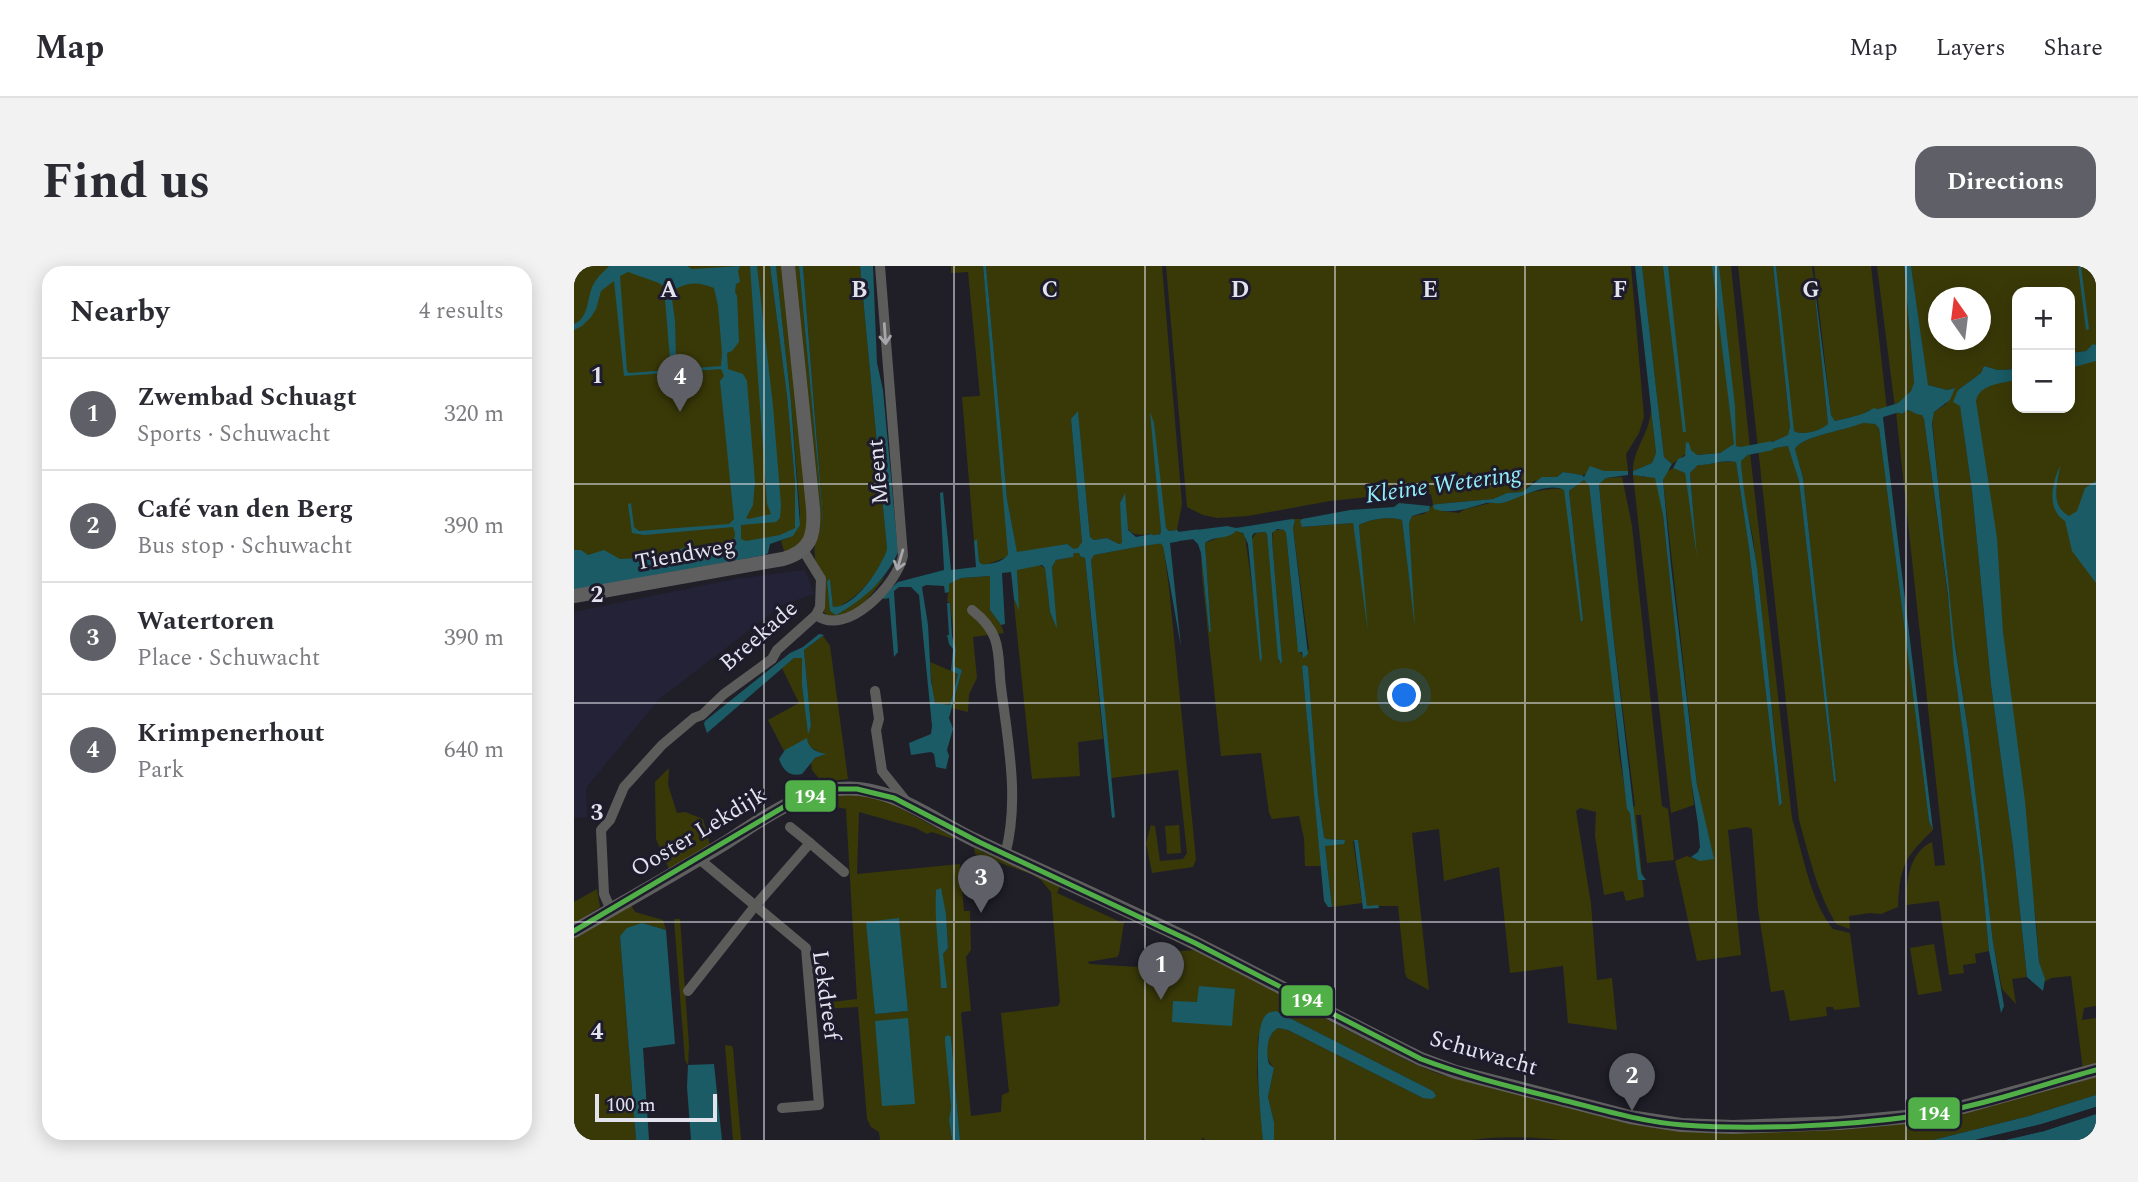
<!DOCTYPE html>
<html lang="en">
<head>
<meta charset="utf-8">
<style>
  :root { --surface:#fff; --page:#f2f2f3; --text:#2b2b33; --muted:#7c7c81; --line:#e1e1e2; --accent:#5f5f68 }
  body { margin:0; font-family:Spectral,serif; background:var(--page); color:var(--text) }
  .controls { position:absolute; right:21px; top:21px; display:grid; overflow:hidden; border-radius:14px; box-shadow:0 4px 18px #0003 }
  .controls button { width:63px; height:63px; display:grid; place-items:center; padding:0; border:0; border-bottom:2px solid var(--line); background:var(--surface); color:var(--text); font:35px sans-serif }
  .compass { position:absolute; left:1354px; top:21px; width:63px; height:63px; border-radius:50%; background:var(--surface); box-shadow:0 4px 18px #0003; rotate:346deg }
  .scale { position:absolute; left:21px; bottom:18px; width:122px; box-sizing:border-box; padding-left:7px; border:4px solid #e3e3ee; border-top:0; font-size:19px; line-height:24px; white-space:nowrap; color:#e3e3ee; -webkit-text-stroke:5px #1d1b2c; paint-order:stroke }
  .you { position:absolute; left:831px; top:430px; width:24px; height:24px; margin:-18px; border:5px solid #fff; border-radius:50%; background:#1a73e8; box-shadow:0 0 0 10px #1a73e833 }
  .badge { display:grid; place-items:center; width:46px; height:46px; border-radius:50%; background:var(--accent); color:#fff; font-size:23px; font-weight:700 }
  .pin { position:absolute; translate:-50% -58px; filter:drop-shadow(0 2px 4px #0008) }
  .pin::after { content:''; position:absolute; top:37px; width:24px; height:21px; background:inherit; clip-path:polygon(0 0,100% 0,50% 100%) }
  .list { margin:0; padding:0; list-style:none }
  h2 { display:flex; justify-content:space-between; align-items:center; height:91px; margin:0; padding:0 28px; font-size:30px }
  h2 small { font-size:23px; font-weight:400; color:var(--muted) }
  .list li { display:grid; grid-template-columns:46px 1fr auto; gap:21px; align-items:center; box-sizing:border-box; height:112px; padding:0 28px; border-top:2px solid var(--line) }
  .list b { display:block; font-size:26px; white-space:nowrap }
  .list p { margin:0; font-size:23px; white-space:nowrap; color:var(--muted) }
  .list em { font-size:23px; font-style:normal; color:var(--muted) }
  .map { position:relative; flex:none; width:1522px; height:874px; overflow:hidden; border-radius:21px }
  header { display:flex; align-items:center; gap:42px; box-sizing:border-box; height:98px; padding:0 35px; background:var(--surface); border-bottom:2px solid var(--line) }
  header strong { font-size:33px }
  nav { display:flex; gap:38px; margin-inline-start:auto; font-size:24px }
  .intro { display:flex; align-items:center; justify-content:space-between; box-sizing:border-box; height:168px; padding:0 42px }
  h1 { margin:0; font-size:49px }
  .button { padding:18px 32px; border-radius:21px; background:var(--accent); color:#fff; font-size:24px; font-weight:700 }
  main { display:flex; gap:42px; padding:0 42px }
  aside { flex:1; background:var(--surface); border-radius:21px; box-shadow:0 4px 18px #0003 }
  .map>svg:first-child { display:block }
  .built { fill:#242237 }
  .green { fill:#393908; fill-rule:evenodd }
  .water { fill:#1a5b65; fill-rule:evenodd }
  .pier { fill:#201f28 }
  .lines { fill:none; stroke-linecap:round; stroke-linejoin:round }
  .canal { stroke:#1a5b65; stroke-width:9 }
  .street { stroke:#5c5c5b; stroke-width:10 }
  .secondary { stroke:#605f5f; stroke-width:14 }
  .bus-1-casing { stroke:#1d1b2c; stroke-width:10 }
  .bus-1 { stroke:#50af46; stroke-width:5 }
  .oneway { stroke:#a6a6ac }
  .grid { fill:none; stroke:#e3e3ee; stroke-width:2; stroke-opacity:0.55 }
  .labels { text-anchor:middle; stroke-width:6; stroke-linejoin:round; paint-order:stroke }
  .street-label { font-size:23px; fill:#e3e3ee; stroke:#1d1b2c }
  .water-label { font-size:24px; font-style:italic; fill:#93ecfa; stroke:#1d1b2c }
  .grid-label { font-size:23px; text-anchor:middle; font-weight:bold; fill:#e3e3ee; stroke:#1d1b2c; stroke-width:6; stroke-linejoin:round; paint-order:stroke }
  .line-badge { stroke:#1d1b2c; stroke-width:2.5 }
  .badge-label { font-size:19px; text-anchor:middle; font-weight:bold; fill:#fff }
</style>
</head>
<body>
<header>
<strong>Map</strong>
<nav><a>Map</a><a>Layers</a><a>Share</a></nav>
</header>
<div class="intro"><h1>Find us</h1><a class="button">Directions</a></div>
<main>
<aside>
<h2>Nearby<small>4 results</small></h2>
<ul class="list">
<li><span class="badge">1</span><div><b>Zwembad Schuagt</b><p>Sports · Schuwacht</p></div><em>320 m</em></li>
<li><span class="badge">2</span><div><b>Café van den Berg</b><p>Bus stop · Schuwacht</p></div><em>390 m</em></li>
<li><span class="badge">3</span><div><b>Watertoren</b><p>Place · Schuwacht</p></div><em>390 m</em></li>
<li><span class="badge">4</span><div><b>Krimpenerhout</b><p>Park</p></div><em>640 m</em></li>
</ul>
</aside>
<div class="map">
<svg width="1522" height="874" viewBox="0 0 1522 874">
  <rect width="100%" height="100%" fill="#201f28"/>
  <!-- built -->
  <path class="built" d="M 231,304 L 240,328 L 208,339 L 85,433 L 12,522 L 13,551 L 0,552 L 0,346 L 161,313 Z"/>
  <!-- green -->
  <g class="green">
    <path d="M 0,0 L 196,0 L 213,130 L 221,217 L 221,262 L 216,269 L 180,281 L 0,314 Z"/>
    <path d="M 202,0 L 210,0 L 235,259 L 228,276 L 211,288 L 207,275 C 222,269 226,262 226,246 L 217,136 Z"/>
    <path d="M 218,0 L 225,0 L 251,276 L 229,0 L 286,0 L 313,283 C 305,307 286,331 262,342 L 259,341 L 256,313 L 256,345 L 268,346 L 312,310 C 294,331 284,353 254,351 L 250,346 C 249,325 238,296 241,277 Z"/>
    <path d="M 377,0 L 409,0 L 435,283 L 433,291 L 414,298 L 407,298 L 405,295 L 403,274 L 400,275 L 388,131 L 406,130 L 394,6 L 377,7 Z"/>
    <path d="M 412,0 L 588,0 L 608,238 L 603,264 L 595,265 L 592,262 L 584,228 L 587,265 L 584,271 L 581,271 L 578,268 C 544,273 554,254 550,229 L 546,237 L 549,277 L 545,278 L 533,272 L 520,274 L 516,271 L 504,146 L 497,153 L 508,276 L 505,282 L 500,283 L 493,278 L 443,287 L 433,233 Z"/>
    <path d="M 592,0 L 1057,0 L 1070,151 L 1065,167 L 1052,188 L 1054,205 L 1031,205 L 1008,209 L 989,206 L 983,211 L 960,215 L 948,226 L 933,227 L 919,233 L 864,238 L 868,245 L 885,247 L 891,243 C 912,240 976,217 991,224 L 1009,354 L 995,225 L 1011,213 L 1015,219 L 1034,366 L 1045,487 L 1054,543 L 1061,540 L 1038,358 L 1025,217 L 1032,212 L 1048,211 L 1058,260 L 1088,540 L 1094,543 L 1100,594 L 1073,597 L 1067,549 L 1062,549 L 1070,631 L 1052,635 L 1049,625 L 1030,629 L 1021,570 L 1022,546 L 1006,542 L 1002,545 L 1017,638 L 1023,714 L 1038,712 L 1043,764 L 994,757 L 989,700 L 936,707 L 925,601 L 870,615 L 865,563 L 838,567 L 855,724 L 833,712 L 831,707 L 824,640 L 793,640 L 784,575 L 779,575 L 788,637 L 758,641 L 751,580 L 771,574 L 752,573 L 750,571 L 744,529 L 734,402 L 728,400 L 747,600 L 731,600 L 730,572 L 725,550 L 698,553 L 695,547 L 687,487 L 647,490 L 628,309 L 627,287 L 635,365 L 637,365 L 631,277 L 662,265 L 665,264 L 671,270 L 688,392 L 678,273 L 682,267 L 691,266 L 693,268 L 705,396 L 708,394 L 698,274 L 699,264 L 710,264 L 712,267 L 722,368 L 724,382 L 729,391 L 735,383 L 719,262 L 721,255 L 718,253 L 728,253 L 726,255 L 729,261 L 779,257 L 791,339 L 785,259 C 797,253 815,250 828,254 L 839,343 L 835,257 L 838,250 L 850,248 L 859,239 L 857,228 L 831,227 L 756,235 L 674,250 L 643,252 L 629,249 L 613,241 Z"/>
    <path d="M 1068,0 L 1157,0 L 1176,183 L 1158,180 L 1146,187 L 1122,189 L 1117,184 L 1098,198 L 1090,191 Z"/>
    <path d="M 1164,0 L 1199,0 L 1216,161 L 1215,169 L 1190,179 L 1189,184 L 1214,180 L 1217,184 L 1225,215 L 1260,516 L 1262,515 L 1229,212 L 1221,183 C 1227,172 1263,165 1276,161 L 1282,150 L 1261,155 L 1257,149 L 1240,0 L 1297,0 L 1313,144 L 1295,144 L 1287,150 L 1305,161 L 1355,555 L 1359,564 C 1330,592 1326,600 1324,641 L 1307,648 L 1296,647 L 1275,650 L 1276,663 L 1262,658 C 1243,626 1235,589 1225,554 Z"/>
    <path d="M 1202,0 L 1238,0 L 1254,158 C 1246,165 1229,170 1220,165 L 1218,158 Z"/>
    <path d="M 1303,0 L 1330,0 L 1340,117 L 1337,125 L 1321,142 Z"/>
    <path d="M 1337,0 L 1522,0 L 1522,79 L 1519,79 L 1512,85 L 1496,87 L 1496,26 L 1443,26 L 1443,103 L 1424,104 L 1410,100 L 1407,107 L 1384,124 L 1398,225 L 1417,419 L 1439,581 L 1453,711 L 1438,713 L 1442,738 L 1428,723 L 1419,676 L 1394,464 L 1381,377 L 1380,400 L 1406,593 L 1415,685 L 1401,688 L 1402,697 L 1389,699 L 1390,707 L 1375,709 L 1365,635 L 1332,639 C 1332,617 1335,586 1358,576 L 1361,600 L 1371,599 L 1322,146 L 1328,148 L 1333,144 L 1348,148 L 1350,153 L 1379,369 L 1358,152 L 1360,146 L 1372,138 L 1380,122 L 1373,124 L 1354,119 L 1353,116 ZM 1364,32 L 1406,32 L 1406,74 L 1364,74 Z"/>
    <path d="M 1522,91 L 1522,740 L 1510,742 L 1508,754 L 1522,752 L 1522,801 L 1509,804 L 1497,710 L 1477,712 L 1470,716 L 1465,696 L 1462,656 L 1396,126 L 1443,111 L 1443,142 L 1496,142 L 1496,98 Z"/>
    <path d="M 1077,142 L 1082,187 L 1078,197 L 1059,205 C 1059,182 1077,166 1077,142 Z"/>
    <path d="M 1176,187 L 1218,552 C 1228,585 1237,637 1259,663 L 1276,667 L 1286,741 L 1260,744 L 1259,741 L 1252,741 L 1253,750 L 1216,755 L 1210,724 L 1197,726 L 1184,643 L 1178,563 L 1173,561 L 1154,564 L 1167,689 L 1123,695 L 1101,595 L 1113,590 L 1123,594 L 1139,593 L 1123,519 L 1089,214 L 1093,205 L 1100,202 L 1111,207 L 1121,268 L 1116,207 L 1124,199 C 1138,199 1149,194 1162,196 L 1175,282 L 1205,539 L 1208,537 L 1185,320 L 1179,272 L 1168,220 L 1167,195 Z"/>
    <path d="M 1066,208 L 1069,211 L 1082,211 L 1089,249 L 1120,539 L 1097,547 L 1059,209 Z"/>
    <path d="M 581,274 L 584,274 L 589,279 L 595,322 L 622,593 L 619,601 L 578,607 L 572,577 L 577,559 L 581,560 L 586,595 L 609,593 L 613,587 L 604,504 L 537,512 L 517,294 L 520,289 L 579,278 Z"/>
    <path d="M 500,287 L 505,287 L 506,290 L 511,292 L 529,473 L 504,476 L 506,510 L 458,513 L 440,338 L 440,333 L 444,341 L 443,303 L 465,299 L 471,302 L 476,346 L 482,360 L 478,301 L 482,294 L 499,291 Z"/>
    <path d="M 417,310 L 416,344 L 427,359 L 430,367 L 399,371 L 403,412 L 395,428 L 394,446 L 378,442 L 388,404 L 380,400 C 383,382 378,357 376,337 L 373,335 L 375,318 L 387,312 Z"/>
    <path d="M 249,370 L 256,380 L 274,513 L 248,516 L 238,504 L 237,497 L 241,492 L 250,489 L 235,480 L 233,473 L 210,485 L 194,454 L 225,437 L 208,402 L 220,392 L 228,391 L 228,420 L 234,466 L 237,460 L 230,384 Z"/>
    <path d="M 356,396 L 384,408 L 376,439 L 366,439 L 359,434 Z"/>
    <path d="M 95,502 L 94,519 L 103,547 L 111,546 L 129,553 L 136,579 L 95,603 L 82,573 L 81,516 Z"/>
    <path d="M 258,527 L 304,530 L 379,571 L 379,573 L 358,566 L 353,568 L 342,562 L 285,546 L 283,608 L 386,598 L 390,645 L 396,645 L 397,684 L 392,691 L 397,745 L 388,746 L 387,748 L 397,850 L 427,846 L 428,829 L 435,826 L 427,747 L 484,740 L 486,736 L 477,626 L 467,614 L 457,608 L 401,588 L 400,581 L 404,580 L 408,586 L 432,593 L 486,620 L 483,627 L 549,657 L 551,650 L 545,688 L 543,691 L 513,696 L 516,698 L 564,701 L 566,692 L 600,694 L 604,685 L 625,684 L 763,759 L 838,797 L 865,808 L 1061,858 L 1246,862 L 1522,808 L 1522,829 L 1455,850 L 1359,874 L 986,874 C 958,871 927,870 898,874 L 700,874 L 700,856 L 694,831 L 700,802 C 689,792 691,770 704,762 L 714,764 L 849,832 L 860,832 L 859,825 L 702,745 L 684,771 L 683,807 L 689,874 L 631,874 L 629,871 L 628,874 L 386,874 L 377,771 L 371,771 L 377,841 L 375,854 L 378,874 L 306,874 L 305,866 L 297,861 L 293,853 L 284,741 L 248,743 L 249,737 L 283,733 L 272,543 L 230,534 ZM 366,623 L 372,648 L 374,682 L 369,688 L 367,721 ZM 325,653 L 334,745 L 301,748 L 297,699 Z"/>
    <path d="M 605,559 L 607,587 L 593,588 L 591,560 Z"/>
    <path d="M 23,623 L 26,641 L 0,658 L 0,636 Z"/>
    <path d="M 55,636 L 61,646 L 89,654 L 92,664 L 68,657 L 46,670 L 62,874 L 0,874 L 0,668 Z"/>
    <path d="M 100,653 L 106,653 L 115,780 L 114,799 L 111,794 Z"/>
    <path d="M 1360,678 L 1368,725 L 1344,729 L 1336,682 Z"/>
    <path d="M 151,779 L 158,780 L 159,783 L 167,874 L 159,874 Z"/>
  </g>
  <!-- water -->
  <g class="water">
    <path d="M 35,0 L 113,0 L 118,3 L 166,0 L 164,5 L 166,16 L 162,18 L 161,26 L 163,30 L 165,76 L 158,85 L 153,87 L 154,103 L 169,108 L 173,115 L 181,216 L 179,239 L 172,252 L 175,253 L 197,248 L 193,238 L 176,0 L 183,0 L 199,140 L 207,239 L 206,252 L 202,256 L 167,259 L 167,273 L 172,275 L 206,269 L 221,262 L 221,217 L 213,130 L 196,0 L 202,0 L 217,136 L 226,259 L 219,270 L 196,278 L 194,287 L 191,289 L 0,324 L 0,284 L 7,284 L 14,289 L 30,284 L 46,293 L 66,292 L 72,288 L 94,289 L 111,281 L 136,288 L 152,283 L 160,277 L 161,267 L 159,261 L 70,269 L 58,267 L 54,238 L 57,237 L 60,261 L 65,265 L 155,258 L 160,253 L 146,115 L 150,110 L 147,103 L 50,110 L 40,15 L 27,25 L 22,43 L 17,51 L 8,60 L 0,64 L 0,58 C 18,51 11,26 23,13 C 26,8 31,5 35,0 ZM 54,6 L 85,17 L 90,21 L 96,94 L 102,93 L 101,55 L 97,26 C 113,16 122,15 140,22 L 144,40 L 148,87 L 147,100 L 55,107 L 53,105 L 46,10 Z"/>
    <path d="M 225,0 L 229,0 L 251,278 Z"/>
    <path d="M 286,0 L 299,0 L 303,97 L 309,124 L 324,286 C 312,314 289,334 262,349 L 256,345 L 253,315 L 256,313 L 259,341 C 281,342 307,302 313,283 Z"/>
    <path d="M 409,0 L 412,0 L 433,233 L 443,286 L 493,278 L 500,283 L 504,282 L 508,276 L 497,153 L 504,145 L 516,271 L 520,274 L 533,272 L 545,278 L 548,277 L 546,237 L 551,227 L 554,264 L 562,271 L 578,268 L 581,271 L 579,278 L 520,289 L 517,294 L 541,551 L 538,552 L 511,292 L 506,290 L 505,287 L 500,287 L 499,291 L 482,294 L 478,301 L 483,363 L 476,346 L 471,302 L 468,299 L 443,304 L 445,344 L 440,333 L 437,306 L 428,307 L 431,358 L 427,359 L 416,344 L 416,310 L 387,312 L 375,318 L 375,326 L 371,327 L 370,320 L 352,319 L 348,321 L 354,359 L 357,415 L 361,437 L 376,439 L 384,408 L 377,405 L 379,383 L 375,378 L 373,369 L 375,369 L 373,337 L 376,337 L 378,370 L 382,384 L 380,400 L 388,404 L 375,452 L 379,463 L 373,484 L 375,490 L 372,503 L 362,501 L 360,488 L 357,486 L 337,489 L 335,477 L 357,468 L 358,460 L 345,329 L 337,321 L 325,321 L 320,325 L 324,386 L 320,391 L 315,332 L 310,333 L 307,331 L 324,316 L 370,304 L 366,227 L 369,226 L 377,304 L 402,301 L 400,275 L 403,273 L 405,295 L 407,298 C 416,299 430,296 434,288 Z"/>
    <path d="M 1061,0 L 1068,0 L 1090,191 L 1098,198 L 1089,214 L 1097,300 L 1123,519 L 1140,593 L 1126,595 L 1117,591 L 1124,586 L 1126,581 L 1124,558 L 1117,513 L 1089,249 L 1081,212 L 1059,209 L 1059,205 L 1078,197 L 1082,187 Z"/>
    <path d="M 1089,0 L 1094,0 L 1112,166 L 1109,166 Z"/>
    <path d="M 1138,0 L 1145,0 L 1161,141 L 1162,180 L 1176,183 L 1176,187 L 1167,195 C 1169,231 1178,266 1183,302 C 1192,380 1199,459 1208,537 L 1205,540 L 1175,282 L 1162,196 C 1149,193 1138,199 1124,199 L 1116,207 L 1123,291 L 1111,207 L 1099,202 L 1104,193 L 1111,190 L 1112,176 L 1115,177 L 1117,184 L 1123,189 L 1146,187 L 1160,178 Z"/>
    <path d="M 1199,0 L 1202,0 L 1220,165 C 1229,170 1246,165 1254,158 L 1238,0 L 1257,149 L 1261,155 L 1282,150 L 1285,155 L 1283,159 L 1276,161 C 1262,166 1228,171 1221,183 L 1229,212 L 1262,515 L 1260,516 L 1225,215 L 1214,180 L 1189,184 L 1187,181 L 1214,169 L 1216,161 Z"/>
    <path d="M 1330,0 L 1337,0 L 1354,119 L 1373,124 L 1381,122 L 1376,134 L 1360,146 L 1358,157 L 1380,373 L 1394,464 L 1419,676 L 1430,740 L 1427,747 L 1415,685 L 1406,593 L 1380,400 L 1374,329 L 1350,153 L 1348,149 C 1342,149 1339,145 1333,144 L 1328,148 L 1322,146 L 1320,141 L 1337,125 L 1340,117 Z"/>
    <path d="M 1504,0 L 1507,0 L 1515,63 L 1512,64 Z"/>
    <path d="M 1519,78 L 1522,79 L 1522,95 L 1496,102 L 1496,87 L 1512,85 Z"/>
    <path d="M 1410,100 L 1424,104 L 1443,103 L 1443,114 C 1429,117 1405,118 1402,135 L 1423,272 L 1429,366 L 1451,535 L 1465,696 L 1471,713 L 1469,725 L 1453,711 L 1439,581 L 1417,419 L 1398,225 L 1386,140 L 1379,136 L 1384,124 L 1407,107 Z"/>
    <path d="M 1300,142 L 1310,146 L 1309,152 L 1359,564 L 1355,555 L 1305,162 L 1301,158 L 1291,157 L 1287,149 Z"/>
    <path d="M 576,146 L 580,157 L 592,262 L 595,265 L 603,264 L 607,268 L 606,275 L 596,277 L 607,381 L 589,280 L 584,274 L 587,265 Z"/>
    <path d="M 1016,200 L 1030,205 L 1054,205 L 1054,209 L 1032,212 L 1025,218 L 1038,358 L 1067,607 L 1072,614 L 1064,614 L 1056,547 L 1053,543 L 1015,219 L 1010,214 L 995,225 L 1009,354 L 1007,356 L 990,224 C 973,215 945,233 928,237 C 922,238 918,236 912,237 C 894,242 878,249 860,243 L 859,239 L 864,238 L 919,233 L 933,227 L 948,226 L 968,211 L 983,211 L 989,206 L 1008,209 L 1010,211 Z"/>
    <path d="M 1486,200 C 1484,216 1475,239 1495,250 L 1503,245 L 1511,222 L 1522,215 L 1522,317 L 1498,285 L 1491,255 C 1472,243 1478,217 1486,200 Z"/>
    <path d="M 825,237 L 856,240 L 855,245 L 838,250 L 835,257 L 841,362 L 828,254 C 816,250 796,253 785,259 L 794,366 L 779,257 L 728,261 L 726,255 L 728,253 L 776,244 L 820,241 Z"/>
    <path d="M 718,253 L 721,254 L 719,262 L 734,388 L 729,392 L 728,386 L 724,386 L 712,267 L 710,264 L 703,263 L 698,267 L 698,274 L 708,394 L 707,398 L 704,392 L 693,268 L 691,266 L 680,267 L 678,270 L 688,392 L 686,396 L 674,278 L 669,267 L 662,265 C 654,274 641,269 631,277 L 637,366 L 635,365 L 627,287 L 624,278 L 619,273 L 615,273 L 614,268 L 615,265 L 653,260 L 662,262 Z"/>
    <path d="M 245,368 L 250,369 L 230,384 L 237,460 L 234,468 L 228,420 L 228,392 L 220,392 L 133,467 L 130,458 L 131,455 L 216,387 L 229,381 Z"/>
    <path d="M 731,399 L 734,401 L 744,529 L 750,571 L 752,573 L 771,574 L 770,578 L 751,580 L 758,641 L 754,641 L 750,635 L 728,400 Z"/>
    <path d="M 233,472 C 234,483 243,486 252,488 L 241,492 L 228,508 C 215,511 209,504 205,493 L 211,484 Z"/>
    <path d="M 780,574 L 784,574 L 793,640 L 804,639 L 805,642 L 789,643 Z"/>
    <path d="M 367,622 L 372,648 L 374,682 L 369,688 L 373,722 L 367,722 C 366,689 360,656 362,624 Z"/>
    <path d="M 325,652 L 334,745 L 301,748 L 292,656 Z"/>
    <path d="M 68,657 L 92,664 L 101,778 L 69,782 L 75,874 L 62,874 L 46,670 L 53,662 Z"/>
    <path d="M 625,720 L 661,723 L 658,760 L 598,756 L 599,735 L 623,736 Z"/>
    <path d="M 702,745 L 859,825 L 862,830 L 858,833 L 849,832 L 714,764 L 704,762 C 692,769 692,786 695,798 L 700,802 L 694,831 L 700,856 L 700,874 L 689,874 C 687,853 677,763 692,749 C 694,746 698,746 702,745 Z"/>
    <path d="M 334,752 L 341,838 L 308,840 L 301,755 Z"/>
    <path d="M 374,769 L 377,771 L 386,874 L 378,874 L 375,854 L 377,841 L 371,776 L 371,771 Z"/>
    <path d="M 140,798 L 148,874 L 117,874 L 113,821 L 114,799 Z"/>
    <path d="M 1522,829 L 1522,841 L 1468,858 L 1401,874 L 1359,874 L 1455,850 Z"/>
    <path d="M 1522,848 L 1522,874 L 1431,874 L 1470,865 Z"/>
  </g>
  <!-- pier -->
  <path class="pier" d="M 1522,841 L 1522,848 L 1470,865 L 1431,874 L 1428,874 L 1429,871 L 1401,874 L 1468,858 Z"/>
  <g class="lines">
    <!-- canal -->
    <g class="canal">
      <path d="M 1274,157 L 1330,140"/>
      <path d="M 1165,186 L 1196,180"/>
      <path d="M 571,275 L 623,268"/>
    </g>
    <!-- street -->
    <g class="street">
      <path d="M 398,344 C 407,351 417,361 421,373 C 426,387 425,406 427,421 C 434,477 446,534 431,589"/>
      <path d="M 242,349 C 273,372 323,318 329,290 L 306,0"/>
      <path d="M 301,425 L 305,453 L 302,464 L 308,505 L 332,535"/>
      <path d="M 216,561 L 236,577"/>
      <path d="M 124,592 L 232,682 L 245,839 L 208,842"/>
      <path d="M 37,644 L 30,628 L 27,564 L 36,554 L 50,521 L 88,479 L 120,452 L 128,449 L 150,428 L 198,393 L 203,384 L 242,349 L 246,341 L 247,313 L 229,284"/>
      <path d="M 114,725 L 181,640 L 236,577 L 270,606"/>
    </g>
    <!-- secondary -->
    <g class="secondary">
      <path d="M 0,330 L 209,293 C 237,285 241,269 239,242 L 214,0"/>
      <path d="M 0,665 C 50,636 101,608 151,577 C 187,554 220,528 264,523 C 317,517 360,556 405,576 C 477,610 550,642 621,677 C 696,715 771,756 847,793 L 882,806 L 1056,851 L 1107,859 L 1159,861 L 1266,857 L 1343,850 L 1389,841 L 1522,804"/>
    </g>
    <!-- bus-1 casing -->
    <g class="bus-1-casing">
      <path id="bus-1" d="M 0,665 L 218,536 L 248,526 L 264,523 L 283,523 L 320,532 L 405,576 L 621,677 L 847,793 C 892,810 938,821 985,833 C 1025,843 1067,856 1109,859 C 1181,864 1270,860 1342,850 C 1403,842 1463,820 1522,804"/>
    </g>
    <!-- bus-1 -->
    <use href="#bus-1" class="bus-1"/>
  </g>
  <!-- one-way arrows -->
  <defs><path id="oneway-shaft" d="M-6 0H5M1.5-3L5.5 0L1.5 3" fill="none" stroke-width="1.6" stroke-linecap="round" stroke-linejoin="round" transform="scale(1.75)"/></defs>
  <g class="oneway">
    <use href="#oneway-shaft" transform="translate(311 68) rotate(86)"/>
    <use href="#oneway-shaft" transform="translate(326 294) rotate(106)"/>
  </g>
  <!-- grid -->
  <path class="grid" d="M 190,0 L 190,874M 380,0 L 380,874M 571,0 L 571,874M 761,0 L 761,874M 951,0 L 951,874M 1142,0 L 1142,874M 1332,0 L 1332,874M 0,218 L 1522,218M 0,437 L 1522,437M 0,656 L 1522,656"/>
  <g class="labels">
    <!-- street labels -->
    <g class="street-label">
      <text transform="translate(303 206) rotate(-95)" y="8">Meent</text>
      <text transform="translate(111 287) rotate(-10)" y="8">Tiendweg</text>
      <text transform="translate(184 369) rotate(-41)" y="8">Breekade</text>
      <text transform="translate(124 565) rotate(-31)" y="8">Ooster Lekdijk</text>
      <text transform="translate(253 729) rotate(82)" y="8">Lekdreef</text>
      <text transform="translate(910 786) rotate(16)" y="8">Schuwacht</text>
    </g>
    <!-- water labels -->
    <g class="water-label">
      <text transform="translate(869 218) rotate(-8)" y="8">Kleine Wetering</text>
    </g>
  </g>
  <g class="grid-label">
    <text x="95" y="31">A</text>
    <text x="285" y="31">B</text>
    <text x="476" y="31">C</text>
    <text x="666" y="31">D</text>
    <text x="856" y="31">E</text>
    <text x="1046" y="31">F</text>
    <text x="1237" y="31">G</text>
    <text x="23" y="117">1</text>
    <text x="23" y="336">2</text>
    <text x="23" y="554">3</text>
    <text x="23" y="773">4</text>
  </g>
  <g class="line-badge">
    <rect x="210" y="513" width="53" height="34" rx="7" fill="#50af46"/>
    <rect x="706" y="718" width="54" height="33" rx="7" fill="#50af46"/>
    <rect x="1333" y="830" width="54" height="34" rx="7" fill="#50af46"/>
  </g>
  <g class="badge-label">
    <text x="236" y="537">194</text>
    <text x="733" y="741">194</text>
    <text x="1360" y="854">194</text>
  </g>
</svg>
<div class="controls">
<button>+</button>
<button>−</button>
</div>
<svg class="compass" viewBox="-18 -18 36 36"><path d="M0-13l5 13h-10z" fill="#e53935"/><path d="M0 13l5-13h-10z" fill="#7c7c81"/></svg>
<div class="scale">100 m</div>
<div class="you"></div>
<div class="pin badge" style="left:587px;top:734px">1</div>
<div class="pin badge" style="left:1058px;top:845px">2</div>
<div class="pin badge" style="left:407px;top:647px">3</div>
<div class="pin badge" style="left:106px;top:146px">4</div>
</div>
</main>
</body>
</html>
